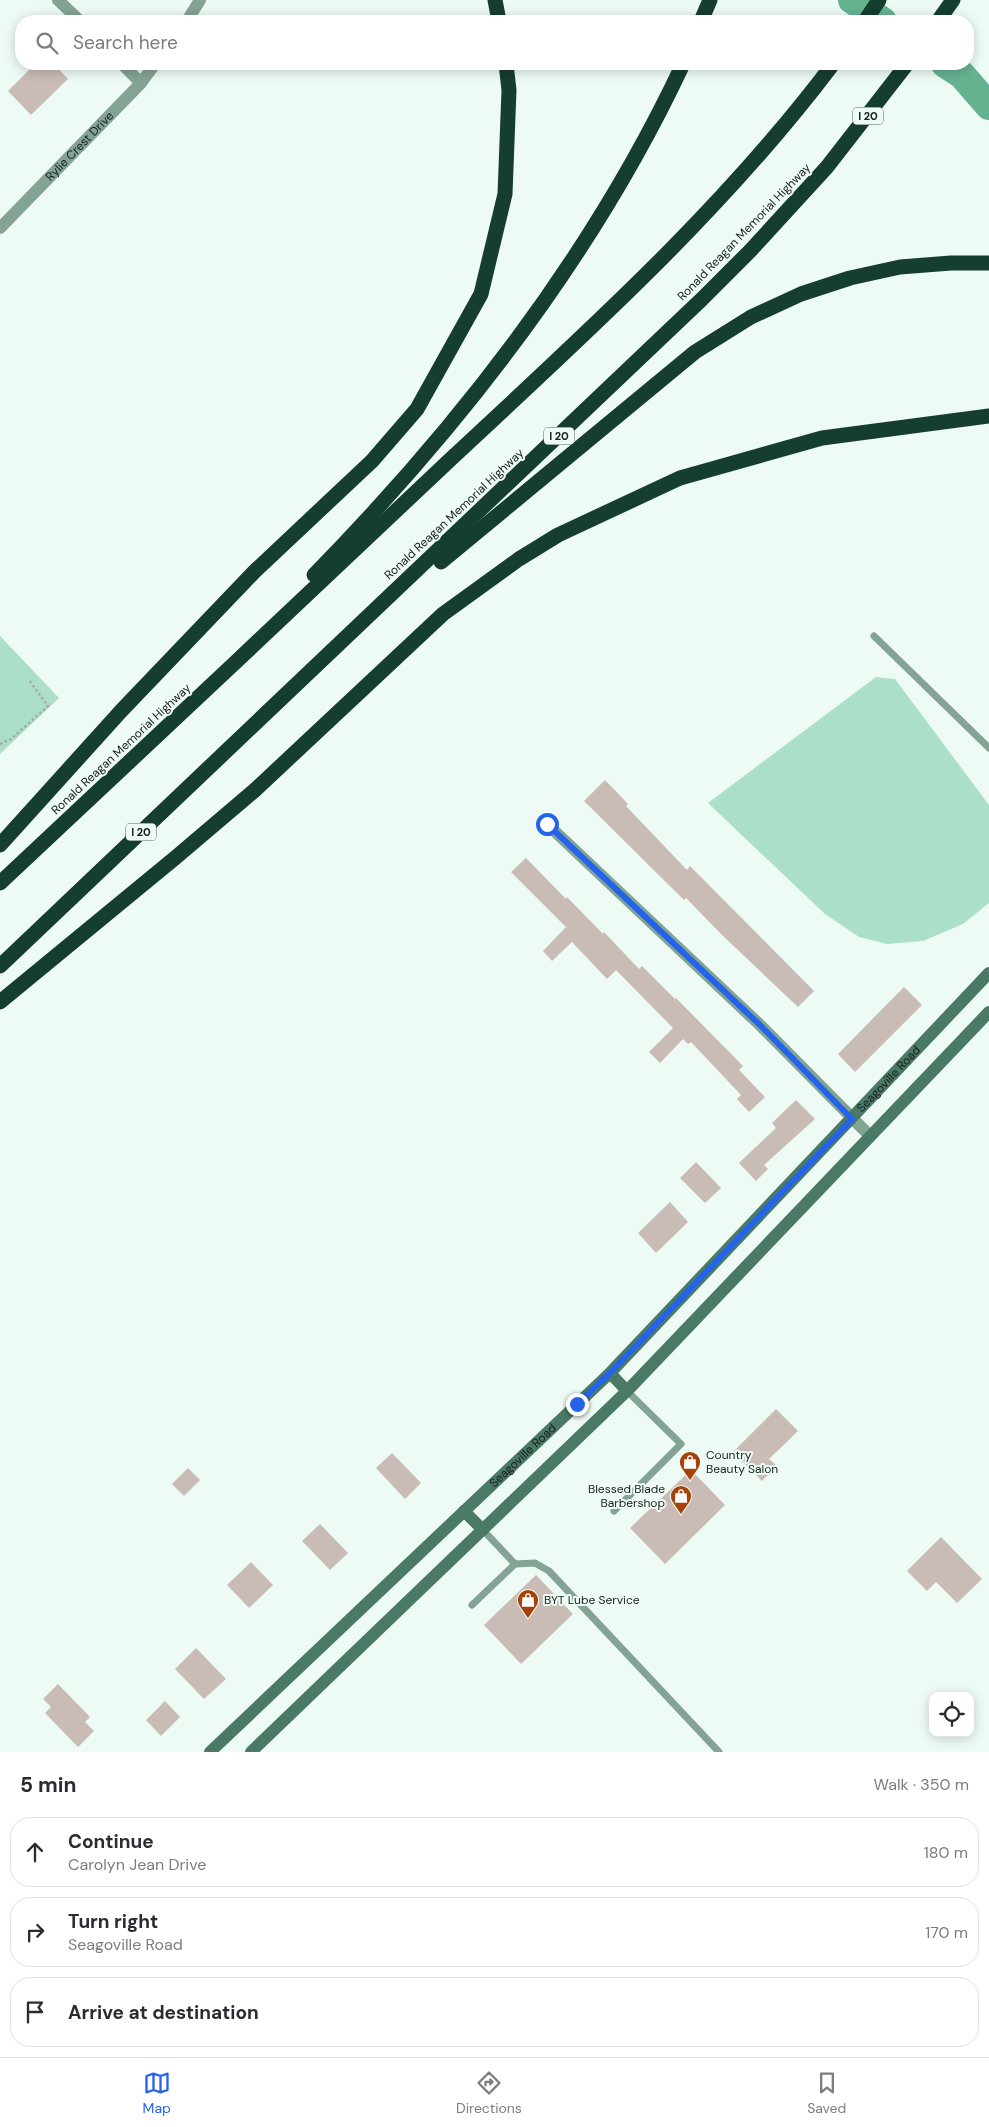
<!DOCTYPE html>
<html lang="en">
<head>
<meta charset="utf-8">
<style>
  :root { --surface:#fff; --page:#f2f2f3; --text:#2b2b33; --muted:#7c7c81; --line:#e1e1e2; --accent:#2563eb }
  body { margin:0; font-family:"DM Sans",sans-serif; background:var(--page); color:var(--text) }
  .controls { position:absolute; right:15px; bottom:15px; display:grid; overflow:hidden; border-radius:10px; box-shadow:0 2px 12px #0003 }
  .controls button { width:45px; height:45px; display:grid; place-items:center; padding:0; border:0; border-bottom:1px solid var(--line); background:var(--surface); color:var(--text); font:25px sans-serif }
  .stop { position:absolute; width:15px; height:15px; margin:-11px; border:4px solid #2563eb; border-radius:50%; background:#fff }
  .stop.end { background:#2563eb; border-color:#fff; box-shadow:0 1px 5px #0008 }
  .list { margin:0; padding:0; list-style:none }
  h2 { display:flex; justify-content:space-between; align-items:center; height:65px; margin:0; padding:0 20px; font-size:21px }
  h2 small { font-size:16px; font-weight:400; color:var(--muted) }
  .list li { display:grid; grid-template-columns:32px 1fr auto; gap:15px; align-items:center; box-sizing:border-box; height:70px; margin:0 10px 10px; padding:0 10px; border:1px solid var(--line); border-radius:20px }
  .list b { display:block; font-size:19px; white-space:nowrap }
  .list p { margin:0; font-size:16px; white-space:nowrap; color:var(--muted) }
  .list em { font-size:16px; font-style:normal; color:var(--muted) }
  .icon { flex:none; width:28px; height:28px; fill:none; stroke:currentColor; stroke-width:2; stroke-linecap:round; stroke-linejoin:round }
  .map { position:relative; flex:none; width:989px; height:1752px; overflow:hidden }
  .search { position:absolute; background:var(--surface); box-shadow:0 2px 12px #0003; left:15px; right:15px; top:15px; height:55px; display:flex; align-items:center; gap:12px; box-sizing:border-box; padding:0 18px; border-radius:20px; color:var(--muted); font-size:19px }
  .sheet { height:305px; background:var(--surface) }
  nav { display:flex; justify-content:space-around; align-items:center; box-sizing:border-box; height:70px; border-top:1px solid var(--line); background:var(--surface); font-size:14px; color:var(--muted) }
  nav a { display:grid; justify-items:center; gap:2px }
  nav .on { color:var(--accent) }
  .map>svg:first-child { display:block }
  .green { fill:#abdfc7 }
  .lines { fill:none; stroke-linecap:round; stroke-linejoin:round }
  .river { stroke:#65b291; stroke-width:28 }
  .building { fill:#c9bbb5 }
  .path { stroke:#a1aca7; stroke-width:2.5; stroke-dasharray:2.5 2.5; stroke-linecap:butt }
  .service { stroke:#83a394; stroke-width:7 }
  .minor { stroke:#83a394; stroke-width:12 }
  .tertiary { stroke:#83a394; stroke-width:12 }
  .secondary { stroke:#4a7a65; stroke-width:12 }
  .motorway { stroke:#153e2e; stroke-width:15 }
  .route { stroke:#2563eb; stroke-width:6 }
  .labels { text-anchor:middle; stroke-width:4; stroke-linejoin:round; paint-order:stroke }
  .shield { fill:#edfbf4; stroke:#59605d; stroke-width:1 }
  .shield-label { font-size:11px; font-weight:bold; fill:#191e1c }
  .street-label { font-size:12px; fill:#191e1c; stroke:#edfbf4 }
  .poi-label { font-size:12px; fill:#191e1c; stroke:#edfbf4; text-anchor:start }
</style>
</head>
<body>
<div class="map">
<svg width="989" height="1752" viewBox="0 0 989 1752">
  <rect width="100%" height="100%" fill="#edfbf4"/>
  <!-- green -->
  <g class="green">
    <path d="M 0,636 L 59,698 L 0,754 Z"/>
    <path d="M 876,677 L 895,679 L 989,805 L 989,903 L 963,924 L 923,941 L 887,944 L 859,937 L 825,914 L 708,803 Z"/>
  </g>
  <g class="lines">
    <!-- river -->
    <g class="river">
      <path d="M 852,0 L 883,21"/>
      <path d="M 945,64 L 962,75 L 989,106"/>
    </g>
  </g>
  <!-- building -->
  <g class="building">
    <path d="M 35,64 L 54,64 L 68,79 L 31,115 L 8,91 Z"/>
    <path d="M 605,780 L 628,804 L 626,806 L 687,870 L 690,866 L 814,991 L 798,1007 L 722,935 L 686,898 L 684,900 L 584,801 Z"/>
    <path d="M 526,858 L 566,899 L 567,897 L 603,934 L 604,932 L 639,969 L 642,966 L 675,999 L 676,998 L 743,1066 L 739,1070 L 765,1097 L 749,1112 L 737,1099 L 741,1095 L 691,1042 L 688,1044 L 683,1039 L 660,1063 L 649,1052 L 673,1028 L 616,970 L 607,979 L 572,942 L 552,961 L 543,951 L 566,927 L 511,872 Z"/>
    <path d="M 904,987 L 922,1005 L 855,1072 L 838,1054 Z"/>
    <path d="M 796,1100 L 815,1119 L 764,1165 L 768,1169 L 756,1181 L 739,1163 L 776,1128 L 772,1123 Z"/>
    <path d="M 696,1162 L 721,1188 L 705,1203 L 680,1178 Z"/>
    <path d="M 670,1202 L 688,1222 L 656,1253 L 638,1233 Z"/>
    <path d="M 776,1409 L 798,1431 L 769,1459 L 777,1466 L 762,1481 L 733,1452 Z"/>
    <path d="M 392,1453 L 421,1483 L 405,1499 L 376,1468 Z"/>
    <path d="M 188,1468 L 200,1480 L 184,1496 L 172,1484 Z"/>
    <path d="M 691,1470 L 725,1505 L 665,1564 L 630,1528 Z"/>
    <path d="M 320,1524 L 348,1553 L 330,1570 L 302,1541 Z"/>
    <path d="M 941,1537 L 982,1579 L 957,1603 L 936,1582 L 927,1591 L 907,1571 Z"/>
    <path d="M 251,1562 L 273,1585 L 249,1608 L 227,1585 Z"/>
    <path d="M 536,1575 L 573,1614 L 521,1664 L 484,1625 Z"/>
    <path d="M 196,1648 L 226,1679 L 204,1699 L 175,1669 Z"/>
    <path d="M 58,1684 L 90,1717 L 85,1722 L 94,1731 L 78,1747 L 45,1713 L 51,1707 L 43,1699 Z"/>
    <path d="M 165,1701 L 180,1717 L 161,1736 L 146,1720 Z"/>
  </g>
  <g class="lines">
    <!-- path -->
    <path class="path" d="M 0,744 L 11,739 L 48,706 L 29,680"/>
    <!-- service -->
    <g class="service">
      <path d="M 874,636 L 989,748"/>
      <path d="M 614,1511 L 681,1444 L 627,1391"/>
      <path d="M 515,1564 L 535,1563 L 549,1571 L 719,1752"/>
      <path d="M 472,1605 L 515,1564 L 483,1530"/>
    </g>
    <!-- minor -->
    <g class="minor">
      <path d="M 58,0 L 80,21"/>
      <path d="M 122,64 L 141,83"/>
      <path d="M 547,824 L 760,1025 L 870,1136"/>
    </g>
    <!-- tertiary -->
    <g class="tertiary">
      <path d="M 187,21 L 200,0"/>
      <path id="s1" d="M 0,228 L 141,83 L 155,64"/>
    </g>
    <!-- secondary -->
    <g class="secondary">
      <path d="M 610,1373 L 627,1391"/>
      <path d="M 464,1511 L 483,1530"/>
      <path id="s2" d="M 210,1752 L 610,1373 L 989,973"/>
      <path d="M 251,1752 L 627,1391 L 989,1012"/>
    </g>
    <!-- motorway -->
    <g class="motorway">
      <path d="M 495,0 L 499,21"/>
      <path d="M 701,21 L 710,0"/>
      <path d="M 865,21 L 879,0"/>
      <path d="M 938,21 L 953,0"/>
      <path d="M 441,562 L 695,352 L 751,317 L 801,294 L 850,278 L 900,267 L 951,263 L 989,263"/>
      <path d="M 314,575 C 462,424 593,256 683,64"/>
      <path d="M 0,845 L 121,711 L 255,571 L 372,461 L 417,409 L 481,294 L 505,194 L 509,90 L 506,64"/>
      <path d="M 0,883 C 152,741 303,599 454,456 C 587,332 723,210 833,64"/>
      <path d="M 0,966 L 702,299 L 750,251 L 827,167 L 907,64"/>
      <path d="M 0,1002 L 175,858 L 255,790 L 443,614 L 519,559 L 558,535 L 680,478 L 822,438 L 989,416"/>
    </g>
  </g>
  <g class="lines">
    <!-- route -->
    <path class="route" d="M 547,824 L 760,1025 L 852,1119 L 610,1373 L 577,1404"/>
  </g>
  <!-- icons -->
  <defs>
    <g id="shop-pin" transform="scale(1.125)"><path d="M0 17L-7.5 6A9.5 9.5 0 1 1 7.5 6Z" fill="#a54208" stroke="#edfbf4"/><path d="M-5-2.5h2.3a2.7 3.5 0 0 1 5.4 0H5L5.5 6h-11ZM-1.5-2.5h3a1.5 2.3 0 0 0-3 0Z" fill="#fff"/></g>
  </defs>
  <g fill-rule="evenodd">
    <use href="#shop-pin" x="690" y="1462"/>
    <use href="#shop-pin" x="681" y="1496"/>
    <use href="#shop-pin" x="528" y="1600"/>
  </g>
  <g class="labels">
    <!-- shield labels -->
    <g class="shield">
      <rect x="853" y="107.5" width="30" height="17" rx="4"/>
      <rect x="544" y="427.5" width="30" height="17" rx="4"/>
      <rect x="126" y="823.5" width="30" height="17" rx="4"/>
    </g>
    <g class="shield-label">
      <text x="868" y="120">I 20</text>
      <text x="559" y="440">I 20</text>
      <text x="141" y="836">I 20</text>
    </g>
    <!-- street labels -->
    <g class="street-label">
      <text dy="4" stroke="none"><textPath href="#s1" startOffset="114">Rylie Crest Drive</textPath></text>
      <text transform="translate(744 232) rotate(-46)" y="4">Ronald Reagan Memorial Highway</text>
      <text transform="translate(454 514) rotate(-43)" y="4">Ronald Reagan Memorial Highway</text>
      <text transform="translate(121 749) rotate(-43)" y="4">Ronald Reagan Memorial Highway</text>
      <text dy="4" stroke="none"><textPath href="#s2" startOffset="956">Seagoville Road</textPath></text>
      <text dy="4" stroke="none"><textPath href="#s2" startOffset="431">Seagoville Road</textPath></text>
    </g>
    <!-- poi labels -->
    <g class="poi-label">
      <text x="706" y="1459">Country<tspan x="706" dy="14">Beauty Salon</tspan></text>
      <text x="665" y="1493" text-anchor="end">Blessed Blade<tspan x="665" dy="14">Barbershop</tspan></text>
      <text x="544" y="1604">BYT Lube Service</text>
    </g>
  </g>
</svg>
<div class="controls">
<button><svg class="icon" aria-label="locate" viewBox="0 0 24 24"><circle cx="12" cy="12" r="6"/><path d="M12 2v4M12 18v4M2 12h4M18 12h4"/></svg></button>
</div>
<div class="stop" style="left:547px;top:824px"></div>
<div class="stop end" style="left:577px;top:1404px"></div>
<div class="search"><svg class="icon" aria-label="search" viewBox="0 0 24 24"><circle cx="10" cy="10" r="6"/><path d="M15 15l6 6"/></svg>Search here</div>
</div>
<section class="sheet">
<h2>5 min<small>Walk · 350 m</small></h2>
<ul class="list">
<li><svg class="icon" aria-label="ahead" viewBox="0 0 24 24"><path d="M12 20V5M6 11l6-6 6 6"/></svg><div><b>Continue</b><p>Carolyn Jean Drive</p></div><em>180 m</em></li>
<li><svg class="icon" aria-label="right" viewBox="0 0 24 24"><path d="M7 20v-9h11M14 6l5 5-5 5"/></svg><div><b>Turn right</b><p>Seagoville Road</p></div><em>170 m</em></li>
<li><svg class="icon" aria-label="arrive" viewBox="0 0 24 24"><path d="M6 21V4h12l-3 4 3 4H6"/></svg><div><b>Arrive at destination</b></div></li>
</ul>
</section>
<nav>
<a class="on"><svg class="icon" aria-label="map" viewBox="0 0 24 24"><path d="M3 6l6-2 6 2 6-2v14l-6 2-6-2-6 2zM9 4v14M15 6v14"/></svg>Map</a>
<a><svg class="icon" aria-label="directions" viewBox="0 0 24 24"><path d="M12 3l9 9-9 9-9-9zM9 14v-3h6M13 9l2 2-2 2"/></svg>Directions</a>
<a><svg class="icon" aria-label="saved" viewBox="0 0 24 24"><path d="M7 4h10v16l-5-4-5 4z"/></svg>Saved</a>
</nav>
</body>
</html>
